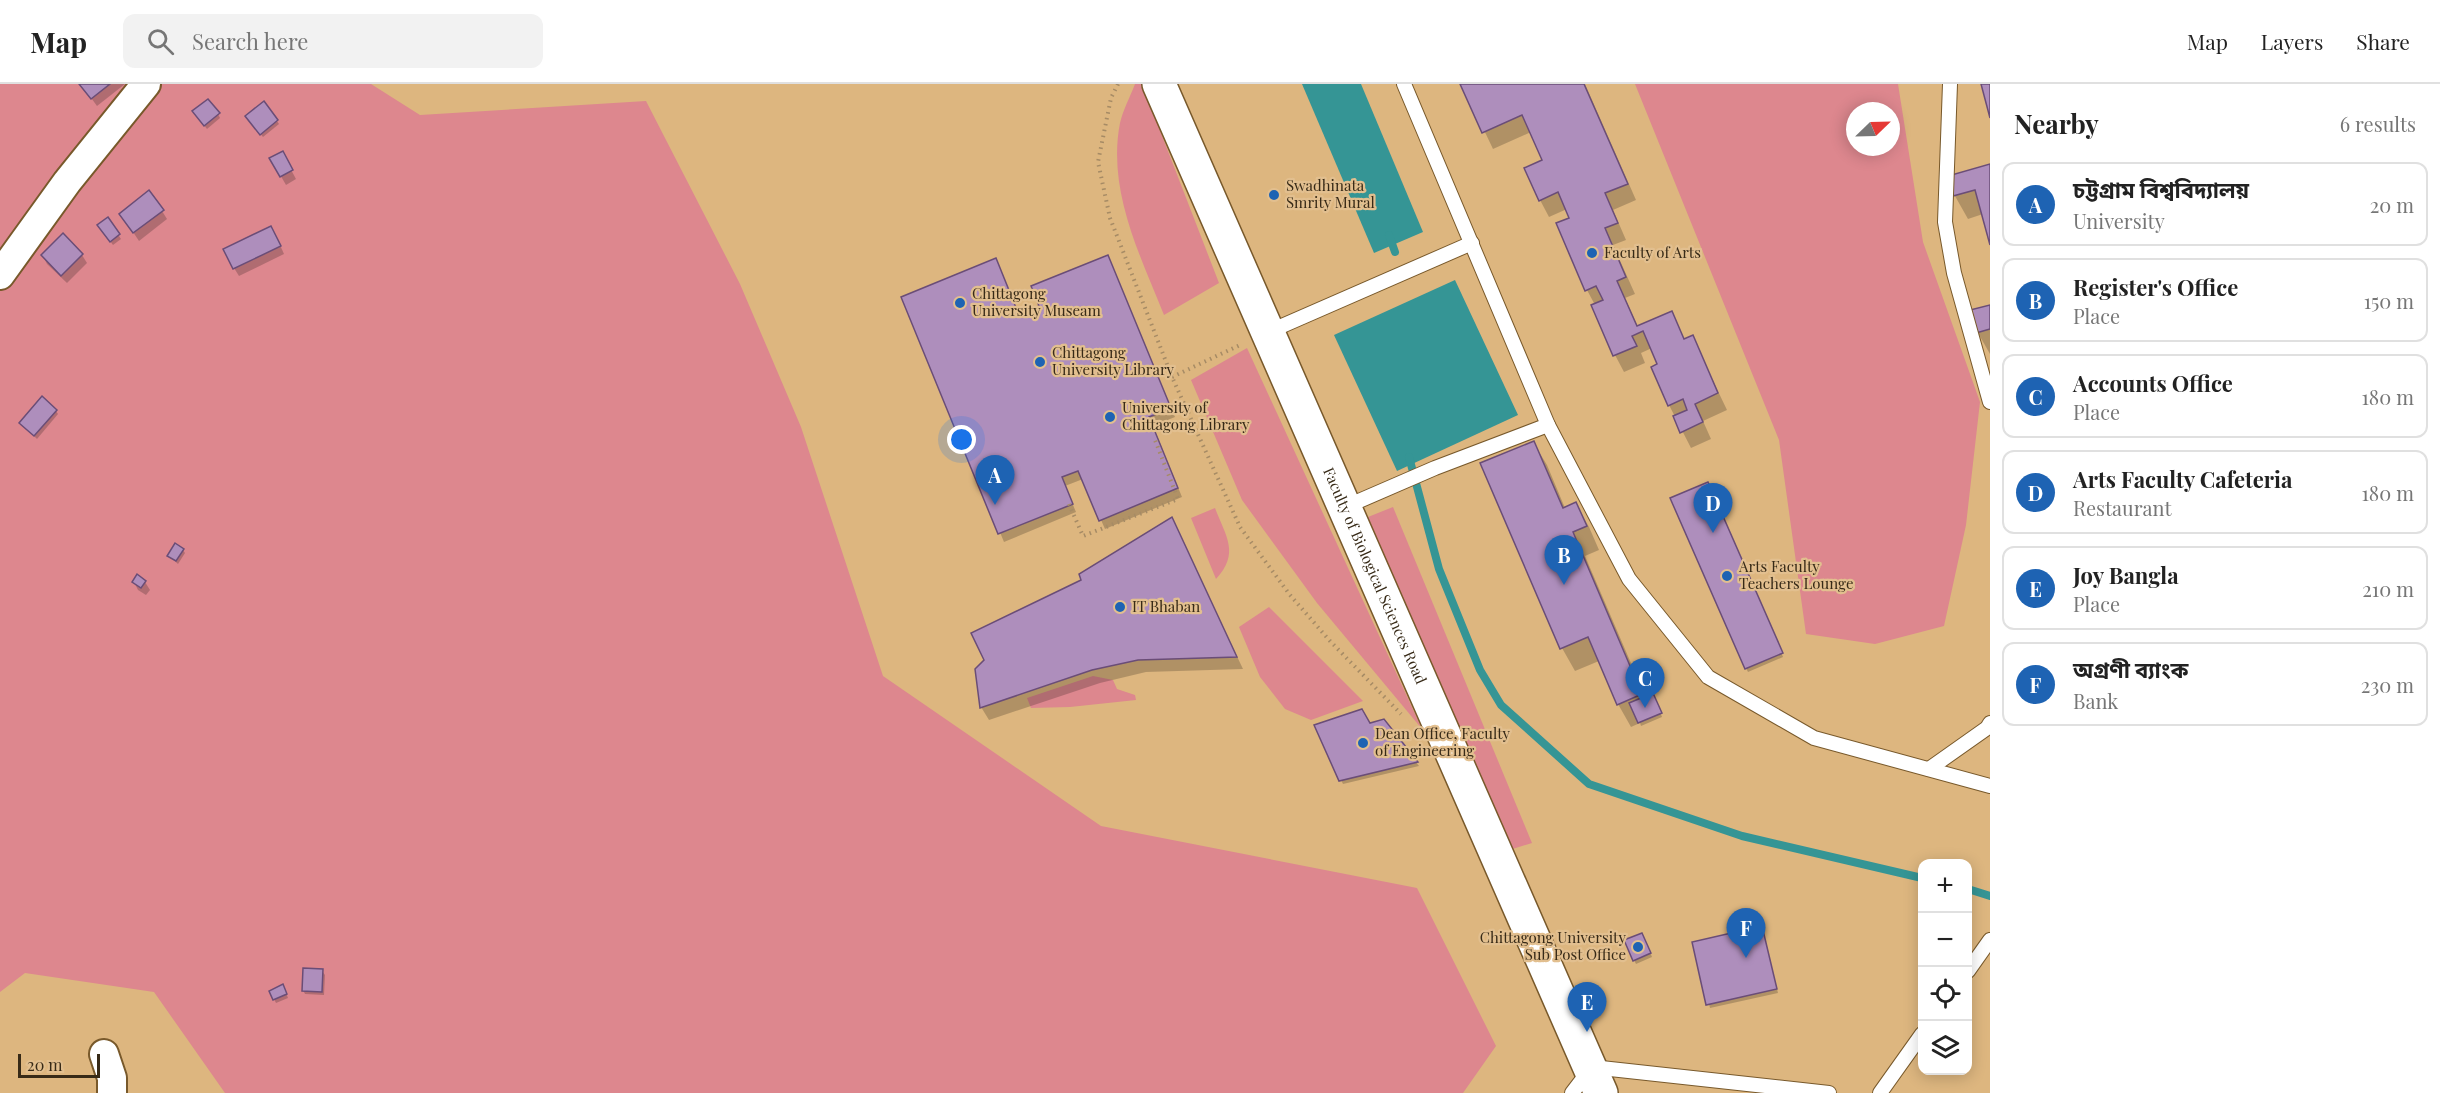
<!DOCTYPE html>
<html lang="en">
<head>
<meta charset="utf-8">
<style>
  :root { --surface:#fff; --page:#f2f2f2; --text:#222; --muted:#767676; --line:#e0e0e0; --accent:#1e63b3 }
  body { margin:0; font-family:"Playfair Display","Noto Sans Bengali",serif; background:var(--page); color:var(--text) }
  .controls { position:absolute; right:18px; bottom:18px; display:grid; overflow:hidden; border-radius:12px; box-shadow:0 3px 15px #0003 }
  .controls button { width:54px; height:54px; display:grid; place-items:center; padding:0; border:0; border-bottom:2px solid var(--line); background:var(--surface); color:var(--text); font:30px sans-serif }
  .compass { position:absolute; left:1846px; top:18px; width:54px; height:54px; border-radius:50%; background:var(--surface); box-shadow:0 3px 15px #0003; rotate:67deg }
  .scale { position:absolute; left:18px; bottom:15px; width:82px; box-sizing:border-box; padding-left:6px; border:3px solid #372a17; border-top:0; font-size:16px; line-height:21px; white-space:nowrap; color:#372a17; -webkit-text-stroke:4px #e2bf8f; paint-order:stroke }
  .you { position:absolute; left:962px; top:356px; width:21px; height:21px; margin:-15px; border:4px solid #fff; border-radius:50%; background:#1a73e8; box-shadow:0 0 0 9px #1a73e833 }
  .badge { display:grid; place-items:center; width:39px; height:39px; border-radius:50%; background:var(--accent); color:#fff; font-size:20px; font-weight:700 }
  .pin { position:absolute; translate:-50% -50px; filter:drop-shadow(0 2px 3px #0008) }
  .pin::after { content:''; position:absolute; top:32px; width:21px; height:18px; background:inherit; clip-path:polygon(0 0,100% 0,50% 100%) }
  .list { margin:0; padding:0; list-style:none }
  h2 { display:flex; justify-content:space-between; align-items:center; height:78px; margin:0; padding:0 24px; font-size:26px }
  h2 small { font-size:20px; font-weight:400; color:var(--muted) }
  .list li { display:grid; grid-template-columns:39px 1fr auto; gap:18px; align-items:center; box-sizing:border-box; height:84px; margin:0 12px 12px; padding:0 12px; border:2px solid var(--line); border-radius:12px }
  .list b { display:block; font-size:22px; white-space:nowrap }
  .list p { margin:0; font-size:20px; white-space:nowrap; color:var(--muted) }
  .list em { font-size:20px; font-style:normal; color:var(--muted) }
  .icon { flex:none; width:33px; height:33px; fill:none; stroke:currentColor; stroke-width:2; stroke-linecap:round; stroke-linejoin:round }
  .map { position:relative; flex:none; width:1990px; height:1009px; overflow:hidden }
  header { display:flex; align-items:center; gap:36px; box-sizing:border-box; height:84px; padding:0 30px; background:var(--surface); border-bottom:2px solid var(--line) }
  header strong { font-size:28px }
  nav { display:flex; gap:33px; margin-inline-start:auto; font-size:21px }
  .search { width:420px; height:54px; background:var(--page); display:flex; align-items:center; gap:15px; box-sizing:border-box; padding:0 21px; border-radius:12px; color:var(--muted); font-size:22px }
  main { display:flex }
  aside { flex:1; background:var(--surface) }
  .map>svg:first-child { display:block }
  .built { fill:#ddb67f; fill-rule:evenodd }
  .green { fill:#dd878e; fill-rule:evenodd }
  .water { fill:#359595 }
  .shadow { fill:#0003 }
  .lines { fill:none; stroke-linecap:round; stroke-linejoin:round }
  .stream { stroke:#359595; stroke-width:8 }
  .building { fill:#ae8ebc; stroke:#6a4d77; stroke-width:1.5 }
  .service-casing { stroke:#78592b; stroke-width:16 }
  .minor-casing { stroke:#78592b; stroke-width:32 }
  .tertiary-casing { stroke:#78592b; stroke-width:36 }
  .path { stroke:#a68b65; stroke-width:4; stroke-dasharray:1.5 4.5; stroke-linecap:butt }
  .service { stroke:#fff; stroke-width:14 }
  .minor { stroke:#fff; stroke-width:28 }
  .tertiary { stroke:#fff; stroke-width:33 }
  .poi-dot { fill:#1e63b3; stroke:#e2bf8f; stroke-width:2 }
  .labels { text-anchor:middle; stroke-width:4.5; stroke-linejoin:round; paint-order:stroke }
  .poi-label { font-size:15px; fill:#372a17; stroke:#e2bf8f; text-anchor:start }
  .street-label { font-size:15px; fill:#372a17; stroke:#e2bf8f }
</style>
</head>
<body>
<header>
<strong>Map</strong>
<div class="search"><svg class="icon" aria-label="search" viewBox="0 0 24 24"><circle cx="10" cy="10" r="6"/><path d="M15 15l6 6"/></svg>Search here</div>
<nav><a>Map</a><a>Layers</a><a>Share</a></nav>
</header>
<main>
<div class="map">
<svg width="1990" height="1009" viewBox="0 0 1990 1009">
  <rect width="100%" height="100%" fill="#e2bf8f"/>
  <!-- built -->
  <path class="built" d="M 0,0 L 1990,0 L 1990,1009 L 0,1009 ZM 1855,27 L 1891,27 L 1891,63 L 1855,63 ZM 1922,780 L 1968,780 L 1968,986 L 1922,986 Z"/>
  <!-- green -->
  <g class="green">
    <path d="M 0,0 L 371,0 L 420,31 L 646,17 L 740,200 L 801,343 L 883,592 L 1101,742 L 1417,804 L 1496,962 L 1463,1009 L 225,1009 L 154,908 L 25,889 L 0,908 Z"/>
    <path d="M 1135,0 L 1142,0 L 1219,199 L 1164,231 C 1140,171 1107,106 1120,39 C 1123,26 1130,13 1135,0 Z"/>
    <path d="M 1635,0 L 1898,0 L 1923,158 L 1980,318 L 1966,441 L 1944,542 L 1875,560 L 1806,550 L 1779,356 ZM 1855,27 L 1891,27 L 1891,63 L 1855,63 Z"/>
    <path d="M 1247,264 L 1422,645 L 1317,519 L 1242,416 L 1191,296 Z"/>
    <path d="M 1393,423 L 1532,759 L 1503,768 L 1363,435 Z"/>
    <path d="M 1215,424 C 1226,453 1240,469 1216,495 L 1191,434 Z"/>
    <path d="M 1269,523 L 1363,617 L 1311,636 L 1285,625 L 1260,593 L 1239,543 Z"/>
    <path d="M 1093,592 L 1113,596 L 1117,605 L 1135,611 L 1136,616 L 1070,623 L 1031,624 L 1027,614 Z"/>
  </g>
  <!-- water -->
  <g class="water">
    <path d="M 1302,0 L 1361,0 L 1423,148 L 1374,169 Z"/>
    <path d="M 1455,196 L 1518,331 L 1397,387 L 1334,251 Z"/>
  </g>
  <!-- shadow -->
  <g class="shadow">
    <path d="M 81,0 L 125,0 L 97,22 Z"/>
    <path d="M 1462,0 L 1585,0 L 1636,116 L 1613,126 L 1626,156 L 1613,161 L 1635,210 L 1625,214 L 1638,243 L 1671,229 L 1685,256 L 1692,253 L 1727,326 L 1703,337 L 1711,355 L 1691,364 L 1669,321 L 1659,280 L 1652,264 L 1641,269 L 1645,279 L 1624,288 L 1615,271 L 1595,221 L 1587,206 L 1567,125 L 1549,133 L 1540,116 L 1544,77 L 1531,48 L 1493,65 Z"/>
    <path d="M 218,30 L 220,34 L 207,45 L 196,31 Z"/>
    <path d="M 249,36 L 277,37 L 279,40 L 263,53 Z"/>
    <path d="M 282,69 L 296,95 L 286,101 L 271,75 Z"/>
    <path d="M 1990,82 L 1990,155 L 1983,130 L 1968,135 L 1955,112 L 1949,93 Z"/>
    <path d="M 162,127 L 167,135 L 139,157 L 121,130 Z"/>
    <path d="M 107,135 L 121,155 L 113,161 L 101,145 Z"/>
    <path d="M 276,152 L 284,170 L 239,192 L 234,184 Z"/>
    <path d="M 82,171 L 87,179 L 67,199 L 47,180 L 43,172 Z"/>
    <path d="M 1108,173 L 1175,333 L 1153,342 L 1182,413 L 1105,445 L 1083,395 L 1065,402 L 1076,428 L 1004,458 L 903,214 L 1000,184 L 1020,233 L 1041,223 Z"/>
    <path d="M 1990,222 L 1990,270 L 1978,249 L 1972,227 Z"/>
    <path d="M 56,327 L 58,330 L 37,355 L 21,339 Z"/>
    <path d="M 1533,358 L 1547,381 L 1565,424 L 1576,420 L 1589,443 L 1599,466 L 1585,472 L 1646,614 L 1655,615 L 1662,633 L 1641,642 L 1640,639 L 1631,643 L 1618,620 L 1599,577 L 1575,587 L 1562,564 L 1482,380 Z"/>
    <path d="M 1710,403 L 1783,573 L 1748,588 L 1746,584 Z"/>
    <path d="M 1172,435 L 1243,585 L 1146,588 L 1100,599 L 989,636 L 981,623 L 1083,497 Z"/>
    <path d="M 183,466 L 185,469 L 178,480 L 169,472 Z"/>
    <path d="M 134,498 L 145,498 L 150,506 L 146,511 L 138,506 Z"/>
    <path d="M 1384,637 L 1419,682 L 1343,700 L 1341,696 L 1370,640 Z"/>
    <path d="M 1763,848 L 1778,909 L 1710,924 L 1693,860 Z"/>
    <path d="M 1644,854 L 1652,873 L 1636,880 L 1634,876 Z"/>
    <path d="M 322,887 L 325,891 L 324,911 L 305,910 L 303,906 Z"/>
    <path d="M 285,906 L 288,914 L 276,919 L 274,915 Z"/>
  </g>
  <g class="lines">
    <!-- stream -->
    <g class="stream">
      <path d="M 1389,151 L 1395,168"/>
      <path d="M 1409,373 L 1439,485 L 1480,586 L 1501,621 L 1589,700 L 1742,752 L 1922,794"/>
      <path d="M 1968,805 L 1990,812"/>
    </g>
  </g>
  <!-- building -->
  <g class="building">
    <path d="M 79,0 L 110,0 L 91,15 Z"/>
    <path d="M 1460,0 L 1584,0 L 1628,100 L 1605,109 L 1618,139 L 1605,144 L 1626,193 L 1617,197 L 1637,242 L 1672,227 L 1684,255 L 1693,251 L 1718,309 L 1695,320 L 1703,338 L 1680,349 L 1673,332 L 1687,326 L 1683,315 L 1668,322 L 1651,283 L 1657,280 L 1643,247 L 1632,252 L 1637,262 L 1613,272 L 1591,221 L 1603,216 L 1596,202 L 1585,207 L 1556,139 L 1569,134 L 1558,108 L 1539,117 L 1524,84 L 1542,76 L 1522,31 L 1482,49 Z"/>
    <path d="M 1981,0 L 1990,0 L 1990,34 Z"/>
    <path d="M 208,15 L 220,29 L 204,42 L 192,27 Z"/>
    <path d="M 264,17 L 278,36 L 260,51 L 245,32 Z"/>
    <path d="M 283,67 L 293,86 L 280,93 L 269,74 Z"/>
    <path d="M 1990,80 L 1990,161 L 1975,106 L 1953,112 L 1948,92 Z"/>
    <path d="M 149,106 L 164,126 L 133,149 L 119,130 Z"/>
    <path d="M 108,133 L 120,150 L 110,158 L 97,141 Z"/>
    <path d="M 271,142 L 281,162 L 233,185 L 223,165 Z"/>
    <path d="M 63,149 L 83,170 L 61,192 L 41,171 Z"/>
    <path d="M 1108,171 L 1171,324 L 1149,333 L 1178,404 L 1099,437 L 1078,387 L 1062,393 L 1073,420 L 998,450 L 901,213 L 996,174 L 1019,231 L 1039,222 L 1031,202 Z"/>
    <path d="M 1990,221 L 1990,245 L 1976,249 L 1970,226 Z"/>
    <path d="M 42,312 L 57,326 L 34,352 L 19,339 Z"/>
    <path d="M 1534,357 L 1563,424 L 1576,418 L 1587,442 L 1573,448 L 1642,610 L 1617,621 L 1588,553 L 1560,565 L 1480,379 Z"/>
    <path d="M 1708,398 L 1783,569 L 1745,585 L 1670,414 Z"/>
    <path d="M 1172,433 L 1237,573 L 1138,576 L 1092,586 L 980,624 L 975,585 L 984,576 L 971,549 L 1081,496 L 1079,490 Z"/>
    <path d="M 175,459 L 184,465 L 176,477 L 167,472 Z"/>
    <path d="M 137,490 L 146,497 L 141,504 L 132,498 Z"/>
    <path d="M 1653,609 L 1662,629 L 1638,639 L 1629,619 Z"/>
    <path d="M 1362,625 L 1370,639 L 1384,635 L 1418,678 L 1339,697 L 1314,641 Z"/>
    <path d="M 1762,842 L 1777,905 L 1706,921 L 1692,858 Z"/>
    <path d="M 1642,849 L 1651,869 L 1633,877 L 1624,856 Z"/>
    <path d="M 303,884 L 323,885 L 322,908 L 302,907 Z"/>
    <path d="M 283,900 L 287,910 L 273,916 L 269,907 Z"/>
  </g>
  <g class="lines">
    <!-- service casing -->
    <g class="service-casing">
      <g id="service">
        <path d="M 1404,0 L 1548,341 L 1629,495 L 1708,593 L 1814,654 L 1990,702"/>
        <path d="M 1950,0 L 1945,138 L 1954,189 L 1990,318"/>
        <path d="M 1268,248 L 1472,159"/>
        <path d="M 1345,423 L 1435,384 L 1548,341"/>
        <path d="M 1929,685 L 1987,644 L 1990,639"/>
        <path d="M 1968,887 L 1990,856"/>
        <path d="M 1572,1009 L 1592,983 L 1829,1009"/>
        <path d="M 1880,1009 L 1922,950"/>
      </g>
    </g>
    <!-- minor casing -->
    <g class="minor-casing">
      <g id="minor">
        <path d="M 0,191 L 67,98 L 146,0"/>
        <path d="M 104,970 L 112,994 L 112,1009"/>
      </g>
    </g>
    <!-- tertiary casing -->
    <g class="tertiary-casing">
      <g id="tertiary">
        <path id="s1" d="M 1159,0 L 1601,1009"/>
      </g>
    </g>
    <!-- path -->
    <g class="path">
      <path d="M 1118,0 L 1111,14 L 1098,78 L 1110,134 L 1172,293 L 1240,443 L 1290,511 L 1330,557 L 1401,630"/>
      <path d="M 1172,293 L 1240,261"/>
      <path d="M 1069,420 L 1083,452 L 1178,415 L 1155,356"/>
    </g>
    <!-- service -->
    <use href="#service" class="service"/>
    <!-- minor -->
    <use href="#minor" class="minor"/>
    <!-- tertiary -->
    <use href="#tertiary" class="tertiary"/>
  </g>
  <!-- markers -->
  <g class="poi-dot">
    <circle cx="1274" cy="111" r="6"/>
    <circle cx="1592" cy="169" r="6"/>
    <circle cx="960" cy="219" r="6"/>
    <circle cx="1040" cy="278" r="6"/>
    <circle cx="1110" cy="333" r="6"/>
    <circle cx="1727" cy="492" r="6"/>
    <circle cx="1120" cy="523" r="6"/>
    <circle cx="1363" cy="659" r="6"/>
    <circle cx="1638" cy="863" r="6"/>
  </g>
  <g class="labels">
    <!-- poi labels -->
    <g class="poi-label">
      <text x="1286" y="107">Swadhinata<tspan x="1286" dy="17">Smrity Mural</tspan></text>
      <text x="1604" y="174">Faculty of Arts</text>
      <text x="972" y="215">Chittagong<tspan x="972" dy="17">University Museam</tspan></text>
      <text x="1052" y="274">Chittagong<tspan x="1052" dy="17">University Library</tspan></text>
      <text x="1122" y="329">University of<tspan x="1122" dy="17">Chittagong Library</tspan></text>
      <text x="1739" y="488">Arts Faculty<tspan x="1739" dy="17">Teachers Lounge</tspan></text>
      <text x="1132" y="528">IT Bhaban</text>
      <text x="1375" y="655">Dean Office, Faculty<tspan x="1375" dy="17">of Engineering</tspan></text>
      <text x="1626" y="859" text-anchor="end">Chittagong University<tspan x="1626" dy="17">Sub Post Office</tspan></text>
    </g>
    <!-- street labels -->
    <g class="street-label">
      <text dy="5" stroke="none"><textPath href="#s1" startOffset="537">Faculty of Biological Sciences Road</textPath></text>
    </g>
  </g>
</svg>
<div class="controls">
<button>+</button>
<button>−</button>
<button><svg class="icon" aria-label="locate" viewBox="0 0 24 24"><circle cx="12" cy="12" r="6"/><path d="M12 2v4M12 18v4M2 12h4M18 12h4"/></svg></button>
<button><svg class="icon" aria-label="layers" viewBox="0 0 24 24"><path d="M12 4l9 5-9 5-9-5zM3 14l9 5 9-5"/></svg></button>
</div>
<svg class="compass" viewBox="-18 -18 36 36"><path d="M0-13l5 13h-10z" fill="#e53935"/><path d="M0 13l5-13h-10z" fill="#767676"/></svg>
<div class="scale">20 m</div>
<div class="you"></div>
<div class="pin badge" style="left:995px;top:421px">A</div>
<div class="pin badge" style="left:1564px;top:501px">B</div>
<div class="pin badge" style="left:1645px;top:624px">C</div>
<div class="pin badge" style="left:1713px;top:449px">D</div>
<div class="pin badge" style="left:1587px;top:948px">E</div>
<div class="pin badge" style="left:1746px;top:874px">F</div>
</div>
<aside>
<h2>Nearby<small>6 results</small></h2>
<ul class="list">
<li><span class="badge">A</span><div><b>চট্টগ্রাম বিশ্ববিদ্যালয়</b><p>University</p></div><em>20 m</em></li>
<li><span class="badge">B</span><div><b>Register's Office</b><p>Place</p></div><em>150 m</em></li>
<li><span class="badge">C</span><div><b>Accounts Office</b><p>Place</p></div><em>180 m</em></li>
<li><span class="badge">D</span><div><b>Arts Faculty Cafeteria</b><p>Restaurant</p></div><em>180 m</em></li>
<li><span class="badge">E</span><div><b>Joy Bangla</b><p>Place</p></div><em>210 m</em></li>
<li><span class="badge">F</span><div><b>অগ্রণী ব্যাংক</b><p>Bank</p></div><em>230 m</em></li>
</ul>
</aside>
</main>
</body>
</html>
